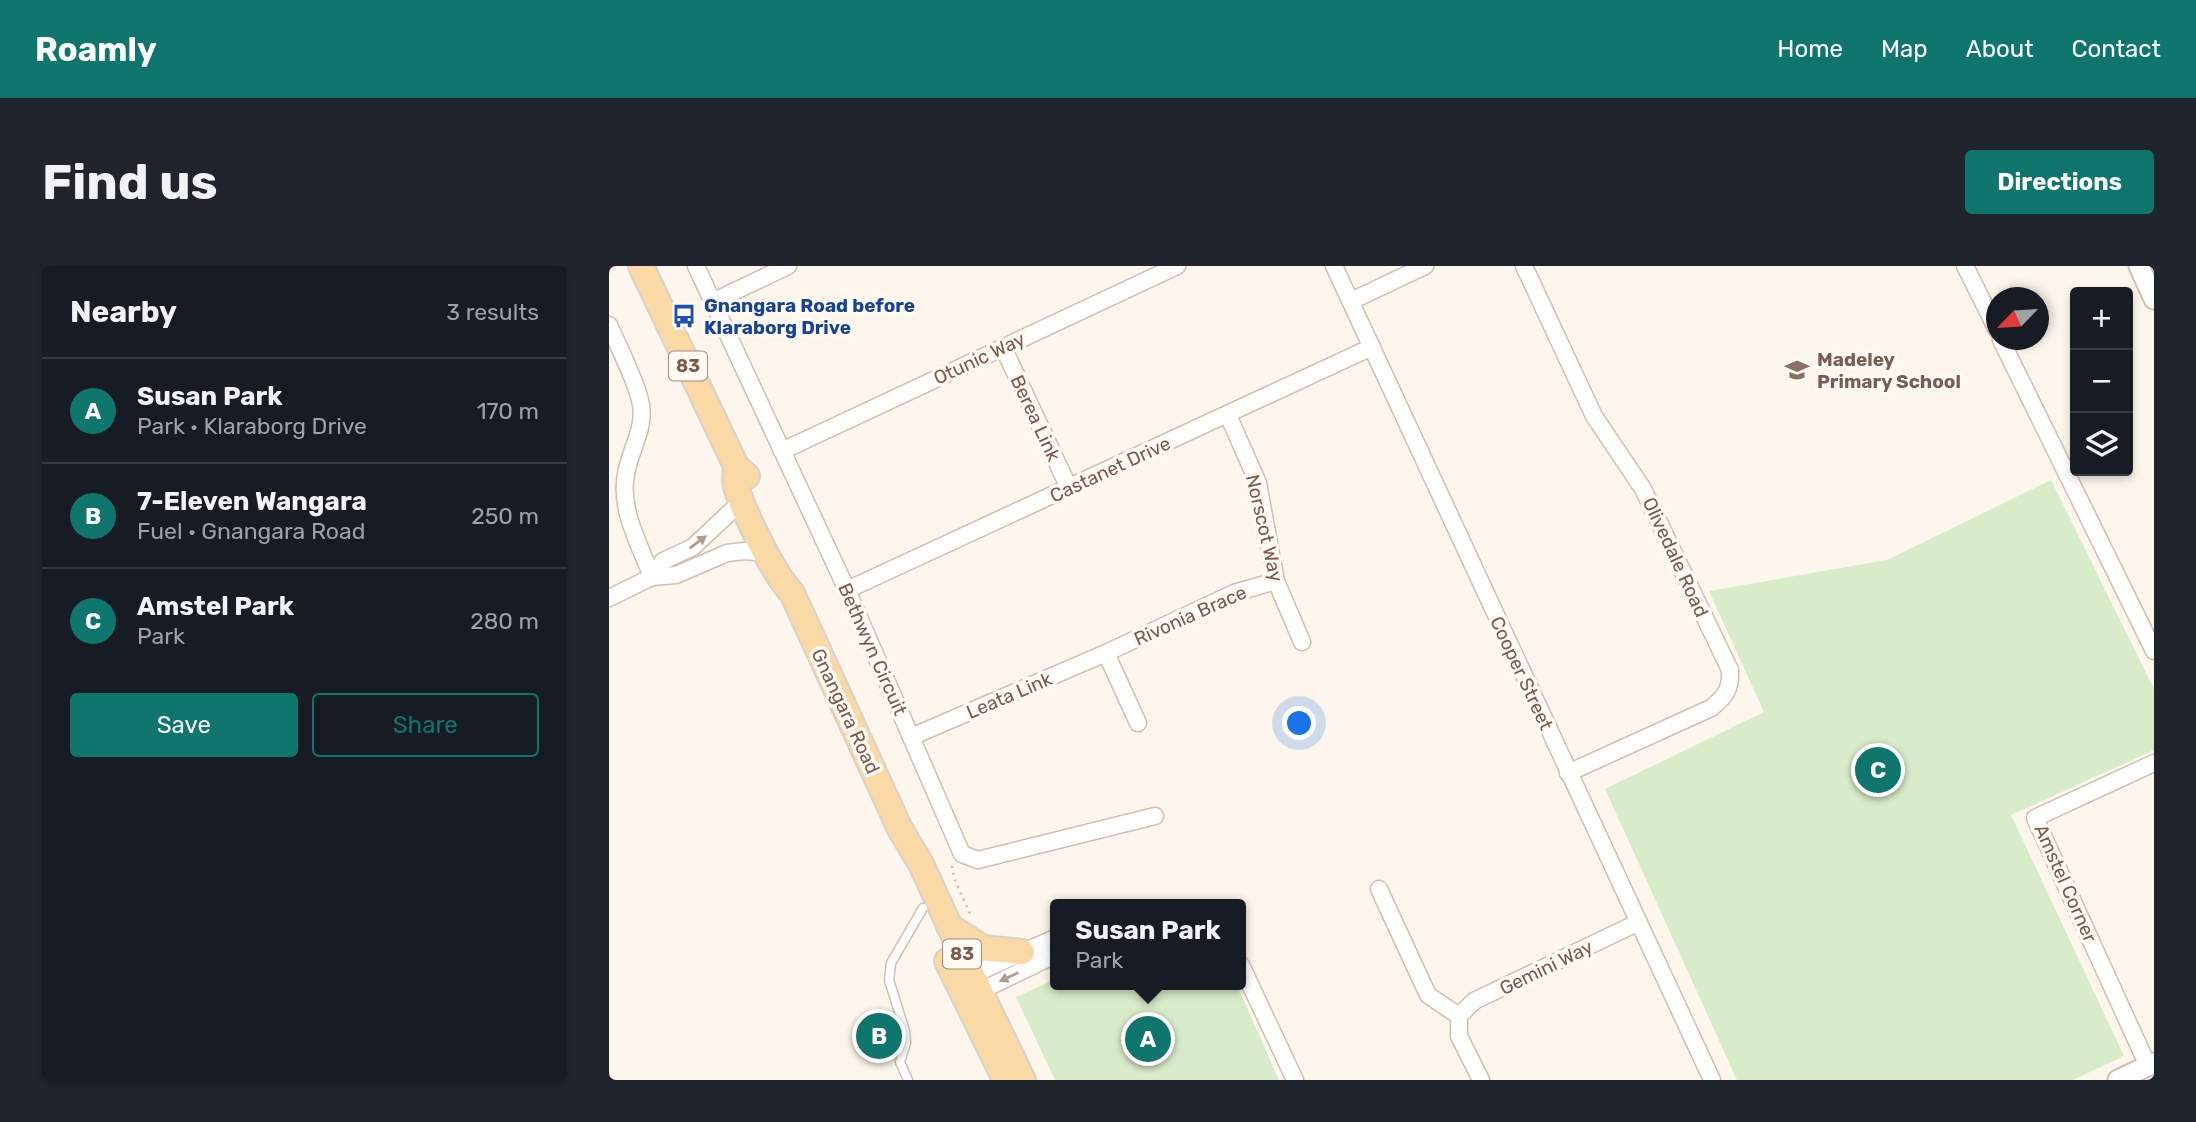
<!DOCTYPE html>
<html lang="en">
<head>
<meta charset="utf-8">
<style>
  :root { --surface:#171b24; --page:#20242c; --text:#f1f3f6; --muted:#9ea1a6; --line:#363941; --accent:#0f766e }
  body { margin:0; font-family:Rubik,sans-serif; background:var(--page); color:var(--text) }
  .controls { position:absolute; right:21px; top:21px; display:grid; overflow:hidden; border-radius:7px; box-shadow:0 4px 10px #0003 }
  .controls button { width:63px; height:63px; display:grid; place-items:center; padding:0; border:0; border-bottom:2px solid var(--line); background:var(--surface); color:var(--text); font:35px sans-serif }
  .compass { position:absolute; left:1377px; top:21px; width:63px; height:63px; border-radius:50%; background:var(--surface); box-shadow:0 4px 10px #0003; rotate:245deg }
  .you { position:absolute; left:691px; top:458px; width:24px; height:24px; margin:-18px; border:5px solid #fff; border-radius:50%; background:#1a73e8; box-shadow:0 0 0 10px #1a73e833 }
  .badge { display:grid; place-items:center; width:46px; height:46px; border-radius:50%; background:var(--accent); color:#fff; font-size:23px; font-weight:700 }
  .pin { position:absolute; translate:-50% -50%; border:4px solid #fff; box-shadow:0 2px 7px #0006 }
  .popup { position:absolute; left:441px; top:633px; width:196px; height:91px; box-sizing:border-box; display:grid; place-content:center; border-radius:7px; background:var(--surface); filter:drop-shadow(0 2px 5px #0005); font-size:23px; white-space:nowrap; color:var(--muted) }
  .popup b { font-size:26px; color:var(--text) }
  .popup::after { content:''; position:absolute; left:50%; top:100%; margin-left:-14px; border:14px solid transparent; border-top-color:var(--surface) }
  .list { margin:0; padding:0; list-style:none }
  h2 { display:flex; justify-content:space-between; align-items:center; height:91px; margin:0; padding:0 28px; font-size:30px }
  h2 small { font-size:23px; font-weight:400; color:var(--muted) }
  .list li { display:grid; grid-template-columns:46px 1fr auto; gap:21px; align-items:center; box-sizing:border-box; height:105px; padding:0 28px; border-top:2px solid var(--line) }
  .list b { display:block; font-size:26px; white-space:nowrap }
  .list p { margin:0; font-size:23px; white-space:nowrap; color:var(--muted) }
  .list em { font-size:23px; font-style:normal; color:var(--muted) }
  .actions { display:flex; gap:14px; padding:21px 28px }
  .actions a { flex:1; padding:16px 0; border:2px solid var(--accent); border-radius:7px; text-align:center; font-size:24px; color:var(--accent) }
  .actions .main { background:var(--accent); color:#fff }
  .icon { flex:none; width:38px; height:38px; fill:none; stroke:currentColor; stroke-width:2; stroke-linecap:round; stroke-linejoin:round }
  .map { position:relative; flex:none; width:1545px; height:814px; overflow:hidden; border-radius:7px }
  header { display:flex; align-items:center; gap:42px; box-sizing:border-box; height:98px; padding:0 35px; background:var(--accent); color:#fff }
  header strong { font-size:33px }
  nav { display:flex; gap:38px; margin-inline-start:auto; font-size:24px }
  .intro { display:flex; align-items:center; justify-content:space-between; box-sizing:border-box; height:168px; padding:0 42px }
  h1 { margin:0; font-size:49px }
  .button { padding:18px 32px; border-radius:7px; background:var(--accent); color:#fff; font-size:24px; font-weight:700 }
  main { display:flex; gap:42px; padding:0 42px }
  aside { flex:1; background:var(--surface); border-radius:7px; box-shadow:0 4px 10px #0003 }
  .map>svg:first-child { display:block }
  .green { fill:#d8ecc9 }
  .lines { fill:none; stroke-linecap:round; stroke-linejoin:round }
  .service-casing { stroke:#d1beb0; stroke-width:11 }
  .minor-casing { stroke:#d1beb0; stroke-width:19 }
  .tertiary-casing { stroke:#d1beb0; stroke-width:23 }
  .primary-casing { stroke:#dad1cd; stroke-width:28 }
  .path { stroke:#d9b8a5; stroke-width:2.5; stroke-dasharray:2 5; stroke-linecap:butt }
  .service { stroke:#fff; stroke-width:8 }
  .minor { stroke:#fff; stroke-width:16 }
  .tertiary { stroke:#fff; stroke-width:19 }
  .primary { stroke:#fbd9a5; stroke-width:24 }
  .oneway { fill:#af9d94 }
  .labels { text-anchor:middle; stroke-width:7; stroke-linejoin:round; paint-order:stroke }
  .shield { fill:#fffaf3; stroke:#a28b7f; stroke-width:2 }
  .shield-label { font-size:18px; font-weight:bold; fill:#7a5c4d }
  .transit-label { font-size:19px; font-weight:bold; fill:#164399; stroke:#fffaf3; text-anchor:start }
  .street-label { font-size:19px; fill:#7a5c4d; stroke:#fffaf3 }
  .education-label { font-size:19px; font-weight:bold; fill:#785e54; stroke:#fffaf3; text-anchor:start }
</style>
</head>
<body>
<header>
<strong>Roamly</strong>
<nav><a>Home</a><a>Map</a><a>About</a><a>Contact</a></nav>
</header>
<div class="intro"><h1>Find us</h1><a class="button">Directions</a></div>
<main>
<aside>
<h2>Nearby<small>3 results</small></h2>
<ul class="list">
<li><span class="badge">A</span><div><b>Susan Park</b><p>Park · Klaraborg Drive</p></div><em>170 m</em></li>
<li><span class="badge">B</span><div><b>7-Eleven Wangara</b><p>Fuel · Gnangara Road</p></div><em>250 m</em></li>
<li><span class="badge">C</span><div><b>Amstel Park</b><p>Park</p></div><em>280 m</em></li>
</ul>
<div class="actions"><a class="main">Save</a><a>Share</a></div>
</aside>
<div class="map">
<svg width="1545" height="814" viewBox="0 0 1545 814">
  <rect width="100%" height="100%" fill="#fdf6ec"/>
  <!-- green -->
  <g class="green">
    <path d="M 1442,214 L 1545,423 L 1545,484 L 1402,549 L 1515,790 L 1464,814 L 1128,814 L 996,523 L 1155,446 L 1100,325 L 1278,294 Z"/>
    <path d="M 446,713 L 446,719 L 628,719 L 670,814 L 446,814 L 407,731 Z"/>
  </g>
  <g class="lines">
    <!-- service casing -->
    <g class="service-casing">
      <path id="service" d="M 299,814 L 291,796 L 297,777 L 296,765 L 280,714 L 282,697 L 314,642"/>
    </g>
    <!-- minor casing -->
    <g class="minor-casing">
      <g id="minor">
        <path d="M 87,0 L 238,324 L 353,588 L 369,594 L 546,550"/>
        <path d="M 725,0 L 1103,814"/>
        <path d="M 915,0 L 985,150 L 1034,223 L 1121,404 C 1122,423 1117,430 1102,442 L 959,507"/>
        <path d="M 1356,0 L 1388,64"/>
        <path d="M 742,35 L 816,0"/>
        <path d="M 103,36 L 179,0"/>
        <path d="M 0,59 C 10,82 25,110 31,134 C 38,161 21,183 17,208 C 10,244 31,279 43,311"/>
        <path d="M 1392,74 L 1545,385"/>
        <path d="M 394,81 L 460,222"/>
        <path d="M 619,149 L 649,217 L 667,315 L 693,376"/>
        <path d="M 173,185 L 568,0"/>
        <path d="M 43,311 L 54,295 L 84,281 L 133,235"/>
        <path d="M 238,324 L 763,81"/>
        <path d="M 0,332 L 43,311 L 67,309 L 118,287 L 135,285 L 157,287"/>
        <path d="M 497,387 L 529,457"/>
        <path d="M 302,471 L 497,387 L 625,327 L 667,315"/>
        <path d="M 770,623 L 819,729 L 850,750"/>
        <path d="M 632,699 L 686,814"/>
        <path d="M 356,712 L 446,672"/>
        <path d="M 363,729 L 446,689"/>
        <path d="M 1539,800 L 1426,552 L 1545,497"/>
        <path d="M 872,814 L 850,770 L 850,750 L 865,735 L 1028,657"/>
      </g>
    </g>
    <!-- tertiary casing -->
    <g class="tertiary-casing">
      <g id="tertiary">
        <path d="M 1530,0 L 1545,33"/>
        <path d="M 1509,814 L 1545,797"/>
      </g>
    </g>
    <!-- primary casing -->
    <g class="primary-casing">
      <g id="primary">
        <path d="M 32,0 L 127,200 L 138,210"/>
        <path d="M 127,200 C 127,207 125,215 127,221 C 136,249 164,307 183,327 L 291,563 L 312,598 L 363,709 L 414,814"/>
        <path d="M 340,660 L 374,682 L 413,686"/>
        <path d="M 338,695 L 393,807"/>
      </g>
    </g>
    <!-- path -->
    <path class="path" d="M 343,600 L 345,612 L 363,652"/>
    <!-- service -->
    <use href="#service" class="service"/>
    <!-- minor -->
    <use href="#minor" class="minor"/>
    <!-- tertiary -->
    <use href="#tertiary" class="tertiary"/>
    <!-- primary -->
    <use href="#primary" class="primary"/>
  </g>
  <!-- one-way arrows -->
  <defs><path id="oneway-solid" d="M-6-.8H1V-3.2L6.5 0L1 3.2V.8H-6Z" transform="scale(1.75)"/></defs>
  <g class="oneway">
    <use href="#oneway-solid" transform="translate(89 276) rotate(-37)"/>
    <use href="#oneway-solid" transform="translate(400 711) rotate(155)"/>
  </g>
  <!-- icons -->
  <defs>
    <g id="bus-bare" transform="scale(1.89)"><path d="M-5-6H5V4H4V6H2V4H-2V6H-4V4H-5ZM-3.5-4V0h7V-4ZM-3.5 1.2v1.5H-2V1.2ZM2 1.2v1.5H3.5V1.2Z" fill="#1a4fb4" stroke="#fffaf3" stroke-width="2.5" paint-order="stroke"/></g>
    <g id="school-bare" transform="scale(1.89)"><path d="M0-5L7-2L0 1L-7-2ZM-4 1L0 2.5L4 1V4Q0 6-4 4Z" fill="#8d6e63" stroke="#fffaf3" stroke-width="2.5" paint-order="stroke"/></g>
  </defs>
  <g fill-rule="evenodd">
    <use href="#bus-bare" x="75" y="50"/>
    <use href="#school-bare" x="1188" y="104"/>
  </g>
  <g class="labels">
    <!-- shield labels -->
    <g class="shield">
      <rect x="60" y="85.5" width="38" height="29" rx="5"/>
      <rect x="334" y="673.5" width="38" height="29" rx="5"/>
    </g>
    <g class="shield-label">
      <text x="79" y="106">83</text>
      <text x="353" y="694">83</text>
    </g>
    <!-- transit labels -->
    <g class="transit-label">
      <text x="95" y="46">Gnangara Road before<tspan x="95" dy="22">Klaraborg Drive</tspan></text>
    </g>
    <!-- street labels -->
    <g class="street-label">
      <text transform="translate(370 92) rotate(-25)" y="7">Otunic Way</text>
      <text transform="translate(427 152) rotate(65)" y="7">Berea Link</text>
      <text transform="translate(501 203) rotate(-25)" y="7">Castanet Drive</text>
      <text transform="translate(656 262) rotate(77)" y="7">Norscot Way</text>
      <text transform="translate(1067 291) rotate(65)" y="7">Olivedale Road</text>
      <text transform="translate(581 349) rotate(-24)" y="7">Rivonia Brace</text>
      <text transform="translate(264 383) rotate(66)" y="7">Bethwyn Circuit</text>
      <text transform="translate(913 407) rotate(65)" y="7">Cooper Street</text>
      <text transform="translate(400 429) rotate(-23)" y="7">Leata Link</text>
      <text transform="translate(237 445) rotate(65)" y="7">Gnangara Road</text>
      <text transform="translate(1457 617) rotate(66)" y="7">Amstel Corner</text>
      <text transform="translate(937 701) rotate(-26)" y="7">Gemini Way</text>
    </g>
    <!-- education labels -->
    <g class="education-label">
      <text x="1208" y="100">Madeley<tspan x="1208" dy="22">Primary School</tspan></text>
    </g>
  </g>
</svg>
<div class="controls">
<button>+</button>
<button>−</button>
<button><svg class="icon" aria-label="layers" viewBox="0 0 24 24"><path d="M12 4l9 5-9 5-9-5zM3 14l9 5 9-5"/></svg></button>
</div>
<svg class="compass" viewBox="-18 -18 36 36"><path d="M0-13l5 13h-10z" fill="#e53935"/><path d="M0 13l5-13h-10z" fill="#9ea1a6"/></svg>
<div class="you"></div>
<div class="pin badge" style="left:539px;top:773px">A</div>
<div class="popup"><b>Susan Park</b>Park</div>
<div class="pin badge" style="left:270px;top:770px">B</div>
<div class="pin badge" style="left:1269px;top:504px">C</div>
</div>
</main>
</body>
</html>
